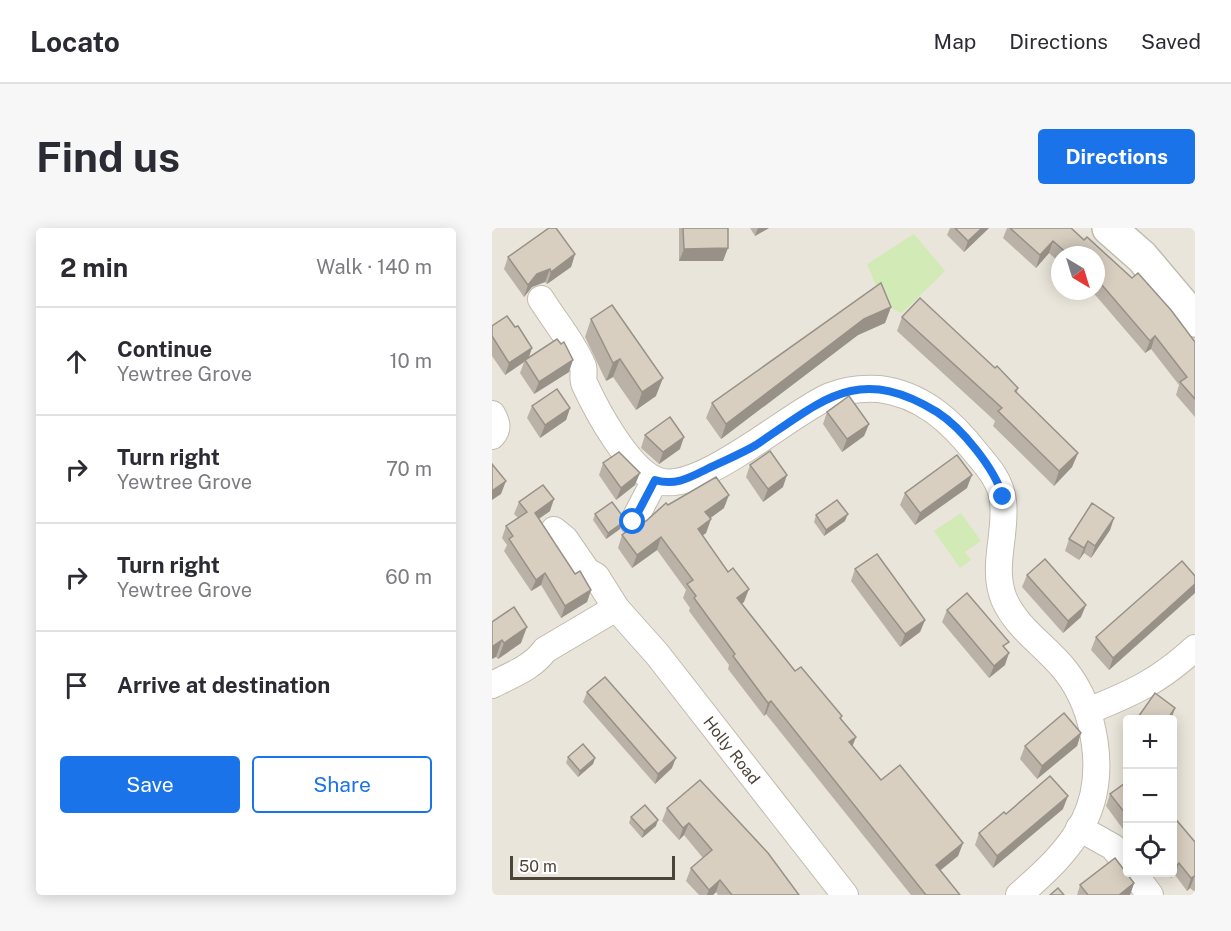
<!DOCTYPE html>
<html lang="en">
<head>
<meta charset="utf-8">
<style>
  :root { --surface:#fff; --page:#f7f7f7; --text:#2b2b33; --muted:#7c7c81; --line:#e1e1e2; --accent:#1a73e8 }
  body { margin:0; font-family:"Public Sans",sans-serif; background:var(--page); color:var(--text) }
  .controls { position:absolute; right:18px; bottom:18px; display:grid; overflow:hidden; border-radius:6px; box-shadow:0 3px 15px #0003 }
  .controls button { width:54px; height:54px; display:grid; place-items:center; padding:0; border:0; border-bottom:2px solid var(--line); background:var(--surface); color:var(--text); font:30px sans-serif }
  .compass { position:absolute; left:559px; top:18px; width:54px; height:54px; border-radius:50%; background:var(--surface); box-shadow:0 3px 15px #0003; rotate:142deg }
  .scale { position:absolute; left:18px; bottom:15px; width:165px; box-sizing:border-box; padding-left:6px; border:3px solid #4b4439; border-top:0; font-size:16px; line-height:21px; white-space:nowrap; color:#4b4439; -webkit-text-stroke:4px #fff; paint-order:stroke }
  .stop { position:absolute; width:18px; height:18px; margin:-14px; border:4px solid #1a73e8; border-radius:50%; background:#fff }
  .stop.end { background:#1a73e8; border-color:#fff; box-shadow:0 2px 6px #0008 }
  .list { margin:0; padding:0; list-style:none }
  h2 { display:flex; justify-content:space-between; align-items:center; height:78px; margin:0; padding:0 24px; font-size:26px }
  h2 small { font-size:20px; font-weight:400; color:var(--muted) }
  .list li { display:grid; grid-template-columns:39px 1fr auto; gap:18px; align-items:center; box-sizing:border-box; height:108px; padding:0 24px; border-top:2px solid var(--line) }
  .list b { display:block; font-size:22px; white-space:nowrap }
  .list p { margin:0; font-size:20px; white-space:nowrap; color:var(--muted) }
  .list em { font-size:20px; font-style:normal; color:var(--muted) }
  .actions { display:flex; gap:12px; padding:18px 24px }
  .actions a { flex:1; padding:14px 0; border:2px solid var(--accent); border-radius:6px; text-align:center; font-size:21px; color:var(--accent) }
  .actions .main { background:var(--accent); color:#fff }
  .icon { flex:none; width:33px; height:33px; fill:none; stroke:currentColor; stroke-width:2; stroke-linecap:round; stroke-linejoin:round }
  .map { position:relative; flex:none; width:703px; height:667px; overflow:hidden; border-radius:6px }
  header { display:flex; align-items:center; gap:36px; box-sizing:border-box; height:84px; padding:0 30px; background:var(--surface); border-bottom:2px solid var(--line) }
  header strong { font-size:28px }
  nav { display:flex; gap:33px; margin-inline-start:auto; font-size:21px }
  .intro { display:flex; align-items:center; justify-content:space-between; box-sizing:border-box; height:144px; padding:0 36px }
  h1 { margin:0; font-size:42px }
  .button { padding:15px 27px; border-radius:6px; background:var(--accent); color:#fff; font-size:21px; font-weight:700 }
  main { display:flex; gap:36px; padding:0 36px }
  aside { flex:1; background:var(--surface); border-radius:6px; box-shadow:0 3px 15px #0003 }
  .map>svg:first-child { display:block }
  .residential { fill:#eae5da; fill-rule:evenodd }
  .green { fill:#d2eab5 }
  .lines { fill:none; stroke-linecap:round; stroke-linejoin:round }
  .minor-casing { stroke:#c2bbae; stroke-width:28 }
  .tertiary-casing { stroke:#c2bbae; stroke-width:36 }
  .minor { stroke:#fff; stroke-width:26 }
  .tertiary { stroke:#fff; stroke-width:33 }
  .wall { fill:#bab2a6 }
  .shaded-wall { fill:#979187 }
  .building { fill:#d8cfc1; stroke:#979187; stroke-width:1.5 }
  .route { stroke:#1a73e8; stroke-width:8 }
  .labels { text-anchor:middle; stroke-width:4.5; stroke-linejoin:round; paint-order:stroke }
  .street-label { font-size:16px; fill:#4b4439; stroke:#fff }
</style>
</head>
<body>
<header>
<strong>Locato</strong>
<nav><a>Map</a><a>Directions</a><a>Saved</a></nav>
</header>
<div class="intro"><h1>Find us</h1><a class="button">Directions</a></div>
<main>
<aside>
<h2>2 min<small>Walk · 140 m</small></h2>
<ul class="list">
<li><svg class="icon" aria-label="ahead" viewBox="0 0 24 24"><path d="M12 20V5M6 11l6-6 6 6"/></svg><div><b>Continue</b><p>Yewtree Grove</p></div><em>10 m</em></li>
<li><svg class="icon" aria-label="right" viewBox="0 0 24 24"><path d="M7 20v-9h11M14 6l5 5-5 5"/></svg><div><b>Turn right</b><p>Yewtree Grove</p></div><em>70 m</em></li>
<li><svg class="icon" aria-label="right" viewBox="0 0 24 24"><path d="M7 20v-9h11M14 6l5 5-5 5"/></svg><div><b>Turn right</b><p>Yewtree Grove</p></div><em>60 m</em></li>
<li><svg class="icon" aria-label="arrive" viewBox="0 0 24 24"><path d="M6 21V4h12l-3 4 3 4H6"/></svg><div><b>Arrive at destination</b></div></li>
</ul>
<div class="actions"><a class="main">Save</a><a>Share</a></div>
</aside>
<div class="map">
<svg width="703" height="667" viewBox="0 0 703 667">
  <rect width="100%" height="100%" fill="#f6f3ec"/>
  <!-- residential -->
  <path class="residential" d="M 0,0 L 703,0 L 703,667 L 0,667 ZM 568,27 L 604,27 L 604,63 L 568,63 ZM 636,491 L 680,491 L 680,644 L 636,644 Z"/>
  <!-- green -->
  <g class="green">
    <path d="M 422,6 L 453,43 L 410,85 C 390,80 382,52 375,36 Z"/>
    <path d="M 469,285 L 489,313 L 473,324 L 479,332 L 468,340 L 442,303 Z"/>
  </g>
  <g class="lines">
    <!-- minor casing -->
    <g class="minor-casing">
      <g id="minor">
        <path d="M 49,71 C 62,92 80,113 90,136 C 94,143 89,150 93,157 C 106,185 136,240 164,252 C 204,270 300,183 338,168 C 353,162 372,160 387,161 C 430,166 460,194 485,226 C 497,240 509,254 511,273 C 515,306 499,339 512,371 C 525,401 553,417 573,442 C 604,481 615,547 592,593 C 577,623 551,646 527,667"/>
        <path d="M 0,186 C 5,195 7,200 0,208"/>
        <path d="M 141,294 L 163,252"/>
        <path d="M 62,302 L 73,311 L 95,343 L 104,348 L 124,380 L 165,426 L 353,667"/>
        <path d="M 0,457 C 19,447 40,440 53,422 L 124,380"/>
        <path d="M 596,483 C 641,465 667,453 703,420"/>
        <path d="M 587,600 L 621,619 L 636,638"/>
        <path d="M 641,644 L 658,667"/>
      </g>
    </g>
    <!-- tertiary casing -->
    <g class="tertiary-casing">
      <path id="tertiary" d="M 617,0 L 650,29 L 703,92"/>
    </g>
    <!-- minor -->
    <use href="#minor" class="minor"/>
    <!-- tertiary -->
    <use href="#tertiary" class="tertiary"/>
  </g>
  <!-- wall -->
  <g class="wall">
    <path d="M 187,0 L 236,0 L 231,33 L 187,33 Z"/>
    <path d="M 258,0 L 277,0 L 263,8 Z"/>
    <path d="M 458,0 L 497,0 L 472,24 L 455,7 Z"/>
    <path d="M 515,0 L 579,0 L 703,114 L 703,189 L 684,167 L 687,157 L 659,121 L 653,125 L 605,69 L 599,63 L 604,63 L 604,27 L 568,27 L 568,35 L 557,25 L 544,40 L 511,10 Z"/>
    <path d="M 83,26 L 79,39 L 55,56 L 53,54 L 40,59 L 32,69 L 12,41 L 16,29 Z"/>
    <path d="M 399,79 L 393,95 L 366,107 L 229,211 L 214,190 L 220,175 Z"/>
    <path d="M 410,89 L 503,140 L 526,160 L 525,165 L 586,225 L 580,239 L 562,258 L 501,198 L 503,193 L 405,103 Z"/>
    <path d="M 99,91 L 164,168 L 144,182 L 121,149 L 114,153 L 93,109 Z"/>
    <path d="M 0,98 L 36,130 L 77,144 L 42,166 L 28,145 L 32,134 L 13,147 L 0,128 Z"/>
    <path d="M 40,178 L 78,180 L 74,192 L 48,210 L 35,190 Z"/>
    <path d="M 335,184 L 377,196 L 372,208 L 350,224 L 331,196 Z"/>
    <path d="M 153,207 L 188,221 L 167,236 L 149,220 Z"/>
    <path d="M 111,235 L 143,257 L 124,272 L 107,247 Z"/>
    <path d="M 258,237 L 291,259 L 271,274 L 254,249 Z"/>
    <path d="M 475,260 L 423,297 L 408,277 L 413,265 Z"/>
    <path d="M 27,274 L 58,283 L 47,291 L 83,346 L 99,362 L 95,374 L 69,390 L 49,357 L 39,363 L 12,323 L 15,317 L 10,310 L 14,298 L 26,290 L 22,286 Z"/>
    <path d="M 176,277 L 232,280 L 218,290 L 219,291 L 214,305 L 210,308 L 252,374 L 250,375 L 303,443 L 349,491 L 364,509 L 360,518 L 389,552 L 471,615 L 466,628 L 448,642 L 468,667 L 419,667 L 274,486 L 272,488 L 236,441 L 237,437 L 197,383 L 198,380 L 191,370 L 194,362 L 165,322 L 140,340 L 126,320 L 130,307 L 154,293 Z"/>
    <path d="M 103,286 L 130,295 L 128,301 L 114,311 L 101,292 Z"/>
    <path d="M 324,287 L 353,293 L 332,308 L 322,294 Z"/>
    <path d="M 622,290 L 618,302 L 599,330 L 592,325 L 587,332 L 573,323 L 577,311 Z"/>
    <path d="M 363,341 L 433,392 L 428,404 L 408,419 L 359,353 Z"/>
    <path d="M 535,347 L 589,389 L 571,405 L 530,359 Z"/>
    <path d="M 703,365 L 617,442 L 599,422 L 604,409 Z"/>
    <path d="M 455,382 L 514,421 L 513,437 L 497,450 L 450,394 Z"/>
    <path d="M 0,394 L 29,415 L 6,431 L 4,429 Z"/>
    <path d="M 95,464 L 180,540 L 163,556 L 91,474 Z"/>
    <path d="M 589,505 L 585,518 L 545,551 L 528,531 L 533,518 Z"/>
    <path d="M 76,529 L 103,530 L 101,536 L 86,549 L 74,535 Z"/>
    <path d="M 636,553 L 636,608 L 614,578 L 618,566 Z"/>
    <path d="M 175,580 L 307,667 L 226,667 L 224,664 L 221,667 L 207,667 L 194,653 L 199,640 L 211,630 L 192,607 L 187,612 L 170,593 Z"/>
    <path d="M 571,581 L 501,640 L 483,617 L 487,605 L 514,586 Z"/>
    <path d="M 139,589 L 164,598 L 150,610 L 137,595 Z"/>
    <path d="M 681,589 L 703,614 L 703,664 L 698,660 L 695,663 L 683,647 L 679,650 L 675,645 L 681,645 Z"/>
    <path d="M 642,655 L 638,667 L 585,667 L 588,657 Z"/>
  </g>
  <!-- shaded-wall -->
  <g class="shaded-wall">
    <path d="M 266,0 L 277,0 L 263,8 Z"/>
    <path d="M 490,0 L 497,0 L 472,24 L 476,13 Z"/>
    <path d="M 561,13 L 557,25 L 544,40 L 548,27 Z"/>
    <path d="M 236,20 L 231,33 L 187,33 L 192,21 Z"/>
    <path d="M 83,26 L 79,39 L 55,56 L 59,44 Z"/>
    <path d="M 58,41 L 53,54 L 40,59 L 32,69 L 36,57 L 45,46 Z"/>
    <path d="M 399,79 L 393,95 L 366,107 L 229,211 L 234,196 L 372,91 Z"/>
    <path d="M 663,108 L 659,121 L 653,125 L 658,113 Z"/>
    <path d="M 40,120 L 36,132 L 33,132 L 32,134 L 13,147 L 17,135 Z"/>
    <path d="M 128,131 L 121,149 L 114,153 L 121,135 Z"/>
    <path d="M 81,132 L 77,144 L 42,166 L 47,154 Z"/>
    <path d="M 171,150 L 164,168 L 144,182 L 150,164 Z"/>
    <path d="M 78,180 L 74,192 L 48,210 L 53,197 Z"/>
    <path d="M 377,196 L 372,208 L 350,224 L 355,211 Z"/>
    <path d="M 192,209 L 188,221 L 167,236 L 171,224 Z"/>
    <path d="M 586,225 L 580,239 L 562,258 L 567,243 Z"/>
    <path d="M 148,245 L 143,257 L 124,272 L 129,260 Z"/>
    <path d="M 295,247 L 291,259 L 271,274 L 276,261 Z"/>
    <path d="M 480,247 L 475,260 L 423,297 L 428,285 Z"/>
    <path d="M 14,253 L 9,266 L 0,272 L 0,263 Z"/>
    <path d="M 237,267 L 232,280 L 209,297 L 213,284 Z"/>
    <path d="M 62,271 L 58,283 L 39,296 L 43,285 Z"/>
    <path d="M 356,286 L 353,293 L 332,308 L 334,302 Z"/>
    <path d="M 622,290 L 618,302 L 599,330 L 603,318 Z"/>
    <path d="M 219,291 L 214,305 L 201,314 L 206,301 Z"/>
    <path d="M 130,295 L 128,301 L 114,311 L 116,305 Z"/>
    <path d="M 169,309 L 165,322 L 140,340 L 145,327 Z"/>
    <path d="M 596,313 L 592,325 L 587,332 L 592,320 Z"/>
    <path d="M 53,345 L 49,357 L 39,363 L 44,352 Z"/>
    <path d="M 703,356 L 703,365 L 617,442 L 621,430 Z"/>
    <path d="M 257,361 L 252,374 L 240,383 L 245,370 Z"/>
    <path d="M 99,362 L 95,374 L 69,390 L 73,378 Z"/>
    <path d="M 594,377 L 589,389 L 571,405 L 576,393 Z"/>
    <path d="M 433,392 L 428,404 L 408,419 L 413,406 Z"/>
    <path d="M 35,399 L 29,415 L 6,431 L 12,415 Z"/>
    <path d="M 10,412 L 4,429 L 0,431 L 0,419 Z"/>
    <path d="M 517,425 L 513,437 L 497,450 L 502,438 Z"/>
    <path d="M 279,473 L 274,486 L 272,488 L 276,475 Z"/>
    <path d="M 683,480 L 679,492 L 675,492 Z"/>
    <path d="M 589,505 L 585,518 L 545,551 L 550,538 Z"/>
    <path d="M 364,509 L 359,522 L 357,514 Z"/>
    <path d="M 103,530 L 101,536 L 86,549 L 88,543 Z"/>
    <path d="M 184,530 L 180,540 L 163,556 L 166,546 Z"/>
    <path d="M 576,568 L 571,581 L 501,640 L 505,628 Z"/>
    <path d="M 166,592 L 164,598 L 150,610 L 152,603 Z"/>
    <path d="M 197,595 L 192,607 L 187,612 L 191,600 Z"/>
    <path d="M 471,615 L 466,628 L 439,650 L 444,637 Z"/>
    <path d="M 687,635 L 683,647 L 679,650 L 684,638 Z"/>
    <path d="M 703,647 L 698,660 L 695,663 L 699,650 Z"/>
    <path d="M 228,652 L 224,664 L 221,667 L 215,667 L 217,662 Z"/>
    <path d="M 642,655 L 638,667 L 627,667 Z"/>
  </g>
  <!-- building -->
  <g class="building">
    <path d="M 57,0 L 64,0 L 83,26 L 59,44 L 58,41 L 45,46 L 36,57 L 16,29 Z"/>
    <path d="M 191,0 L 236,0 L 236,20 L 192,21 Z"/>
    <path d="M 463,0 L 490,0 L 476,13 Z"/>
    <path d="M 518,0 L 579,0 L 592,12 L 595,9 L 640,50 L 646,45 L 679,82 L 703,114 L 703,171 L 688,154 L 695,149 L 663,108 L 658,113 L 610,57 L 604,52 L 604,27 L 577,27 L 561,13 L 548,27 Z"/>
    <path d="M 389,55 L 399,79 L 372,91 L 234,196 L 220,175 Z"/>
    <path d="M 428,70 L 503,140 L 505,138 L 526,160 L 523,163 L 586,225 L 567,243 L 506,183 L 510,180 L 410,89 Z"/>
    <path d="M 120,77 L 171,150 L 150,164 L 128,131 L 121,135 L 99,91 Z"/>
    <path d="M 15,88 L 23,99 L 26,98 L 40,120 L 17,135 L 0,108 L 0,98 Z"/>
    <path d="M 65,111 L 69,116 L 72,114 L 81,132 L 47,154 L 33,132 Z"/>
    <path d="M 65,161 L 78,180 L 53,197 L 40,178 Z"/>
    <path d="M 357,168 L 377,196 L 355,211 L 335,184 Z"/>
    <path d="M 178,189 L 192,209 L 171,224 L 153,207 Z"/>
    <path d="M 278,223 L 295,247 L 276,261 L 258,237 Z"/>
    <path d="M 127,224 L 148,245 L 129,260 L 111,235 Z"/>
    <path d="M 465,227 L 480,247 L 428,285 L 413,265 Z"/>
    <path d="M 0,236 L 14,253 L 0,263 Z"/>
    <path d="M 224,249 L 237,267 L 213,284 L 219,291 L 206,301 L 236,344 L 241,340 L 257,361 L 245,370 L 303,443 L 309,439 L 350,488 L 348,490 L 364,509 L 357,514 L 389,552 L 408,537 L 471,615 L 444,637 L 468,667 L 434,667 L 279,473 L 276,475 L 241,428 L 243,426 L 202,370 L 204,368 L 195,356 L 201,352 L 169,309 L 145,327 L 130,307 L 145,296 L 154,293 L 174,275 L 176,277 Z"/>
    <path d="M 51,257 L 62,271 L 43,285 L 83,346 L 88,343 L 99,362 L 73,378 L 53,345 L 44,352 L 17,311 L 21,308 L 14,298 L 35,284 L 27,274 Z"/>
    <path d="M 345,272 L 356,286 L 334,302 L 324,287 Z"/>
    <path d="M 120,274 L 129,286 L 130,295 L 116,305 L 103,286 Z"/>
    <path d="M 600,275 L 622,290 L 603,318 L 596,313 L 592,320 L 577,311 Z"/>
    <path d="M 385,326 L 433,392 L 413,406 L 363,341 Z"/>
    <path d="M 553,331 L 594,377 L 576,393 L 535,347 Z"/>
    <path d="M 690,333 L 703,348 L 703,356 L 621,430 L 604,409 Z"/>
    <path d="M 475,365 L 517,414 L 511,418 L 517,425 L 502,438 L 455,382 Z"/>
    <path d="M 22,379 L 35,399 L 12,415 L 10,412 L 0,419 L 0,394 Z"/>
    <path d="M 113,449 L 184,530 L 166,546 L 95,464 Z"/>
    <path d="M 663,465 L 683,480 L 675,492 L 644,492 Z"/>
    <path d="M 572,485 L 589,505 L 550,538 L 533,518 Z"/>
    <path d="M 91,516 L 103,530 L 88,543 L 76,529 Z"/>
    <path d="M 558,548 L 576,568 L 505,628 L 487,605 L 512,584 L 514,586 Z"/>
    <path d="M 208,552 L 276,625 L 307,667 L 240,667 L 228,652 L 217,662 L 199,640 L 220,622 L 197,595 L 191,600 L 175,580 Z"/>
    <path d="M 636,553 L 636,589 L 618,566 Z"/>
    <path d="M 153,577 L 166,592 L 152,603 L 139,589 Z"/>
    <path d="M 681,588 L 703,614 L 703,648 L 699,650 L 687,635 L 684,638 L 681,634 Z"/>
    <path d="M 623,630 L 642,655 L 627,667 L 596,667 L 588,657 Z"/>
    <path d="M 566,660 L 572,667 L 558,667 Z"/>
  </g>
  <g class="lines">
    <!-- route -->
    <path class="route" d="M 141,294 L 163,252 C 183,258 197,250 215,241 C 231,233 249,226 264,217 C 330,173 365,135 445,184 C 470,200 503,241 511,269"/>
  </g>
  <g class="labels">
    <!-- street labels -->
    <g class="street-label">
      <text transform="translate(240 522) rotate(52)" y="6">Holly Road</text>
    </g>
  </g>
</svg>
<div class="controls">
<button>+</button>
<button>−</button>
<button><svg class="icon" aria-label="locate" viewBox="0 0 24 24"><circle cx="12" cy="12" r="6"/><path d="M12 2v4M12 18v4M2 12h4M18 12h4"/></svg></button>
</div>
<svg class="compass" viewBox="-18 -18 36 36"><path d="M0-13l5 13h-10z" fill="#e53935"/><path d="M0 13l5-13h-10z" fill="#7c7c81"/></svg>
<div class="scale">50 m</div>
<div class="stop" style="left:141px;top:294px"></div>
<div class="stop end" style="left:511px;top:269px"></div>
</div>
</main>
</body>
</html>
